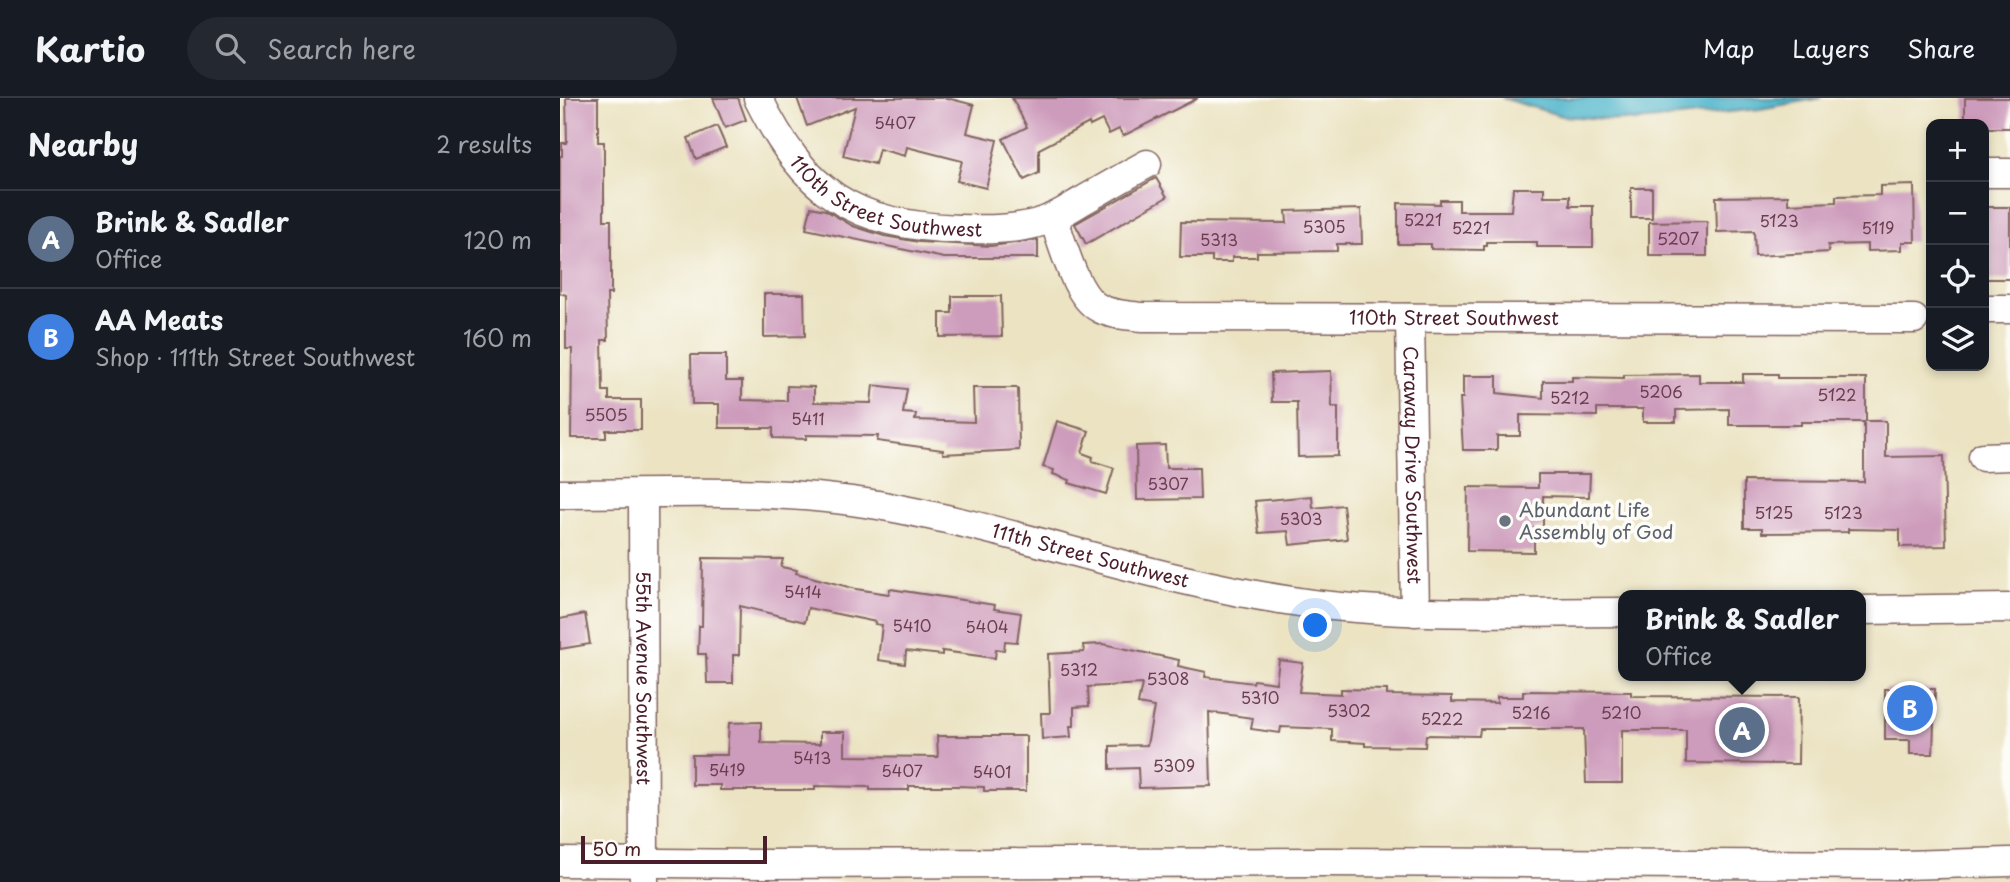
<!DOCTYPE html>
<html lang="en">
<head>
<meta charset="utf-8">
<style>
  :root { --surface:#171b24; --page:#242831; --text:#f1f3f6; --muted:#9ea1a6; --line:#363941; --accent:#d93025 }
  body { margin:0; font-family:"Playpen Sans",sans-serif; background:var(--page); color:var(--text) }
  .controls { position:absolute; right:21px; top:21px; display:grid; overflow:hidden; border-radius:14px; box-shadow:0 4px 10px #0003 }
  .controls button { width:63px; height:63px; display:grid; place-items:center; padding:0; border:0; border-bottom:2px solid var(--line); background:var(--surface); color:var(--text); font:35px sans-serif }
  .scale { position:absolute; left:21px; bottom:18px; width:186px; box-sizing:border-box; padding-left:7px; border:4px solid #4a1f2b; border-top:0; font-size:19px; line-height:24px; white-space:nowrap; color:#4a1f2b; -webkit-text-stroke:5px #fdfcf7; paint-order:stroke }
  .you { position:absolute; left:756px; top:528px; width:24px; height:24px; margin:-18px; border:5px solid #fff; border-radius:50%; background:#1a73e8; box-shadow:0 0 0 10px #1a73e833 }
  .badge { display:grid; place-items:center; width:46px; height:46px; border-radius:50%; background:var(--accent); color:#fff; font-size:23px; font-weight:700 }
  .pin { position:absolute; translate:-50% -50%; border:4px solid #fff; box-shadow:0 2px 7px #0006 }
  .popup { position:absolute; left:1058px; top:492px; width:248px; height:91px; box-sizing:border-box; display:grid; place-content:center; border-radius:14px; background:var(--surface); filter:drop-shadow(0 2px 5px #0005); font-size:23px; white-space:nowrap; color:var(--muted) }
  .popup b { font-size:26px; color:var(--text) }
  .popup::after { content:''; position:absolute; left:50%; top:100%; margin-left:-14px; border:14px solid transparent; border-top-color:var(--surface) }
  .list { margin:0; padding:0; list-style:none }
  h2 { display:flex; justify-content:space-between; align-items:center; height:91px; margin:0; padding:0 28px; font-size:30px }
  h2 small { font-size:23px; font-weight:400; color:var(--muted) }
  .list li { display:grid; grid-template-columns:46px 1fr auto; gap:21px; align-items:center; box-sizing:border-box; height:98px; padding:0 28px; border-top:2px solid var(--line) }
  .list b { display:block; font-size:26px; white-space:nowrap }
  .list p { margin:0; font-size:23px; white-space:nowrap; color:var(--muted) }
  .list em { font-size:23px; font-style:normal; color:var(--muted) }
  .icon { flex:none; width:38px; height:38px; fill:none; stroke:currentColor; stroke-width:2; stroke-linecap:round; stroke-linejoin:round }
  .map { position:relative; flex:none; width:1450px; height:784px; overflow:hidden }
  header { display:flex; align-items:center; gap:42px; box-sizing:border-box; height:98px; padding:0 35px; background:var(--surface); border-bottom:2px solid var(--line) }
  header strong { font-size:33px }
  nav { display:flex; gap:38px; margin-inline-start:auto; font-size:24px }
  .search { width:490px; height:63px; background:var(--page); display:flex; align-items:center; gap:18px; box-sizing:border-box; padding:0 24px; border-radius:38px; color:var(--muted); font-size:26px }
  main { display:flex }
  aside { flex:1; background:var(--surface) }
  .map>svg:first-child { display:block }
  .water { fill:#4cb4ca; stroke:#4b6a7a; stroke-width:2 }
  .building { fill:#cd9bbc }
  .lines { fill:none; stroke-linecap:round; stroke-linejoin:round }
  .minor-casing { stroke:#826460; stroke-width:31 }
  .minor { stroke:#fff; stroke-width:28 }
  .worship-dot { fill:#6b7280; stroke:#fdfcf7; stroke-width:2.5 }
  .labels { text-anchor:middle; stroke-width:7; stroke-linejoin:round; paint-order:stroke }
  .number-label { font-size:16px; fill:#6b3e4f }
  .street-label { font-size:19px; fill:#4a1f2b; stroke:#fdfcf7 }
  .worship-label { font-size:19px; fill:#5b616d; stroke:#fdfcf7; text-anchor:start }
</style>
</head>
<body>
<header>
<strong>Kartio</strong>
<div class="search"><svg class="icon" aria-label="search" viewBox="0 0 24 24"><circle cx="10" cy="10" r="6"/><path d="M15 15l6 6"/></svg>Search here</div>
<nav><a>Map</a><a>Layers</a><a>Share</a></nav>
</header>
<main>
<aside>
<h2>Nearby<small>2 results</small></h2>
<ul class="list">
<li><span class="badge" style="background:#5c6f8a">A</span><div><b>Brink &amp; Sadler</b><p>Office</p></div><em>120 m</em></li>
<li><span class="badge" style="background:#3f7fe0">B</span><div><b>AA Meats</b><p>Shop · 111th Street Southwest</p></div><em>160 m</em></li>
</ul>
</aside>
<div class="map">
<svg width="1450" height="784" viewBox="0 0 1450 784">
  <rect width="100%" height="100%" fill="#fdfcf7"/>
  <filter id="ink" filterUnits="userSpaceOnUse"><feTurbulence type="fractalNoise" baseFrequency=".0143" numOctaves="2"/><feDisplacementMap in="SourceGraphic" scale="14" xChannelSelector="R" yChannelSelector="G"/><feConvolveMatrix kernelMatrix="1 2 1 2 8 2 1 2 1" color-interpolation-filters="sRGB"/></filter>
  <filter id="wash" filterUnits="userSpaceOnUse"><feTurbulence type="fractalNoise" baseFrequency=".00686" numOctaves="4" result="noise"/><feDisplacementMap in="SourceGraphic" scale="28" xChannelSelector="R" yChannelSelector="G"/><feGaussianBlur stdDeviation="1.57" result="paint"/><feColorMatrix in="noise" values="0 0 0 0 0 0 0 0 0 0 0 0 0 0 0 0 0 1.4 0 .05"/><feComposite in="paint" operator="in"/></filter>
  <g filter="url(#wash)">
    <rect width="100%" height="100%" fill="#ebe3c2"/>
    <!-- water -->
    <path class="water" d="M 942,0 L 1261,0 L 1200,11 L 1077,23 L 1002,18 Z"/>
    <g id="blocks">
      <!-- building -->
      <g class="building">
        <path d="M 6,0 L 38,0 L 38,44 L 44,44 L 44,122 L 51,122 L 51,196 L 47,196 L 48,242 L 42,242 L 43,293 L 49,293 L 49,302 L 81,302 L 81,332 L 46,332 L 46,340 L 11,340 L 12,251 L 6,251 L 6,197 L 0,195 L 0,58 L 2,58 L 2,45 L 7,45 Z"/>
        <path d="M 153,0 L 178,0 L 186,22 L 165,30 Z"/>
        <path d="M 237,0 L 387,0 L 414,7 L 407,35 L 437,42 L 426,90 L 397,83 L 402,63 L 347,49 L 345,58 L 319,51 L 315,66 L 283,58 L 295,9 L 247,28 Z"/>
        <path d="M 452,0 L 638,0 L 563,38 L 559,31 L 549,36 L 542,22 L 530,28 L 529,25 L 479,51 L 479,75 L 464,82 L 443,41 L 467,29 Z"/>
        <path d="M 1405,0 L 1450,0 L 1450,30 L 1424,30 L 1424,26 L 1405,26 Z"/>
        <path d="M 157,28 L 166,49 L 136,61 L 128,40 Z"/>
        <path d="M 596,80 L 607,99 L 526,146 L 515,126 Z"/>
        <path d="M 1354,87 L 1355,144 L 1342,144 L 1342,152 L 1307,153 L 1307,146 L 1268,147 L 1269,154 L 1195,158 L 1194,133 L 1157,134 L 1156,99 L 1228,98 L 1228,106 L 1276,104 L 1276,98 L 1320,97 L 1320,88 Z"/>
        <path d="M 953,90 L 984,90 L 984,98 L 1010,98 L 1010,108 L 1033,108 L 1033,149 L 977,149 L 977,144 L 927,144 L 927,148 L 924,148 L 924,152 L 871,151 L 871,146 L 838,146 L 838,105 L 880,106 L 880,102 L 899,102 L 899,113 L 951,113 Z"/>
        <rect x="1071" y="90" width="21" height="30"/>
        <path d="M 251,109 L 265,112 L 293,128 L 324,138 L 359,144 L 431,148 L 478,142 L 478,160 L 384,160 L 246,131 Z"/>
        <rect x="1424" y="109" width="26" height="72"/>
        <path d="M 801,111 L 802,146 L 777,146 L 777,153 L 697,154 L 697,159 L 672,159 L 672,164 L 652,164 L 652,159 L 620,159 L 621,124 L 727,125 L 726,113 Z"/>
        <path d="M 1147,123 L 1147,158 L 1089,158 L 1089,124 Z"/>
        <path d="M 204,196 L 244,196 L 245,238 L 204,239 Z"/>
        <path d="M 392,198 L 441,198 L 442,238 L 380,239 L 380,215 L 392,215 Z"/>
        <path d="M 131,257 L 166,257 L 166,283 L 182,283 L 182,302 L 227,303 L 227,288 L 254,289 L 254,304 L 311,305 L 313,287 L 347,291 L 343,315 L 356,316 L 355,322 L 414,324 L 413,290 L 458,290 L 459,352 L 383,356 L 383,352 L 317,343 L 318,338 L 246,337 L 246,341 L 213,340 L 213,330 L 159,330 L 159,306 L 132,306 Z"/>
        <path d="M 771,273 L 772,309 L 778,309 L 778,358 L 738,359 L 737,304 L 712,304 L 711,275 Z"/>
        <path d="M 1139,276 L 1139,284 L 1183,284 L 1183,276 L 1218,276 L 1218,280 L 1306,280 L 1306,323 L 1326,323 L 1326,359 L 1384,358 L 1386,448 L 1340,449 L 1340,432 L 1288,431 L 1288,434 L 1202,435 L 1202,430 L 1184,430 L 1184,383 L 1304,384 L 1304,324 L 1241,324 L 1241,327 L 1169,327 L 1169,311 L 1116,312 L 1116,324 L 1083,324 L 1083,311 L 1037,311 L 1037,318 L 960,317 L 960,338 L 937,338 L 937,352 L 903,352 L 900,300 L 903,300 L 903,278 L 937,278 L 937,295 L 983,300 L 983,283 L 1012,283 L 1012,279 L 1064,280 L 1064,277 Z"/>
        <path d="M 497,323 L 529,333 L 522,355 L 533,359 L 532,363 L 554,370 L 546,396 L 509,385 L 510,382 L 493,376 L 494,372 L 483,369 Z"/>
        <path d="M 605,347 L 606,370 L 639,370 L 640,401 L 577,402 L 576,348 Z"/>
        <path d="M 978,376 L 1030,376 L 1029,399 L 983,398 L 983,430 L 974,430 L 974,454 L 907,453 L 908,389 L 978,390 Z"/>
        <path d="M 752,398 L 753,410 L 783,407 L 787,441 L 730,447 L 728,433 L 699,435 L 695,403 Z"/>
        <path d="M 143,460 L 223,461 L 221,469 L 237,472 L 236,475 L 296,491 L 329,496 L 330,491 L 435,507 L 434,511 L 461,515 L 457,544 L 445,543 L 444,552 L 436,551 L 435,560 L 382,553 L 382,557 L 346,553 L 345,566 L 318,562 L 322,527 L 315,526 L 316,524 L 248,510 L 245,524 L 180,508 L 179,557 L 173,557 L 173,585 L 147,585 L 146,556 L 138,556 L 139,528 L 142,528 Z"/>
        <path d="M 25,516 L 30,546 L 0,551 L 0,521 Z"/>
        <path d="M 543,546 L 619,562 L 618,568 L 646,574 L 645,579 L 693,585 L 694,582 L 716,585 L 719,562 L 743,565 L 739,594 L 781,596 L 781,591 L 827,592 L 827,597 L 892,598 L 892,604 L 937,605 L 937,599 L 963,599 L 963,593 L 1071,594 L 1071,598 L 1239,599 L 1238,666 L 1126,665 L 1126,632 L 1062,632 L 1062,685 L 1026,685 L 1024,631 L 920,631 L 919,638 L 866,637 L 865,649 L 805,648 L 805,645 L 772,643 L 772,631 L 721,629 L 720,635 L 691,631 L 693,620 L 649,614 L 651,688 L 579,690 L 578,670 L 550,671 L 550,648 L 587,647 L 594,609 L 578,606 L 582,586 L 528,589 L 529,608 L 514,609 L 514,628 L 510,628 L 511,639 L 482,641 L 481,615 L 490,615 L 488,556 L 524,554 L 523,547 Z"/>
        <path d="M 1325,591 L 1375,591 L 1373,656 L 1350,656 L 1350,642 L 1325,642 Z"/>
        <path d="M 201,624 L 201,645 L 260,646 L 260,634 L 285,634 L 285,658 L 378,659 L 377,638 L 466,638 L 466,693 L 424,693 L 424,689 L 397,688 L 349,688 L 349,692 L 310,692 L 310,689 L 255,688 L 255,692 L 160,692 L 160,687 L 132,687 L 132,657 L 167,657 L 169,625 Z"/>
      </g>
    </g>
  </g>
  <g filter="url(#ink)">
    <use href="#blocks" fill-opacity="0" stroke="#826460" stroke-width="2"/>
    <g class="lines">
      <!-- minor casing -->
      <g class="minor-casing">
        <g id="minor">
          <path id="s1" d="M 198,0 C 245,95 292,127 399,131 C 426,132 459,132 484,123 C 497,119 510,110 522,103 C 543,91 565,78 587,66"/>
          <path d="M 1424,75 L 1450,75"/>
          <path id="s2" d="M 493,119 C 502,143 515,198 539,210 C 551,217 568,217 582,219 L 1354,221"/>
          <path d="M 1424,211 L 1450,211"/>
          <path id="s3" d="M 850,220 L 855,514"/>
          <path d="M 1423,359 L 1450,358"/>
          <path id="s4" d="M 0,396 C 103,396 217,389 318,407 C 460,432 596,484 739,504 C 846,519 955,514 1063,514"/>
          <path id="s5" d="M 83,396 L 84,784"/>
          <path d="M 1301,512 L 1450,510"/>
          <path d="M 0,764 L 202,766 L 765,764 L 1343,767 L 1450,764"/>
        </g>
      </g>
      <!-- minor -->
      <use href="#minor" class="minor"/>
    </g>
  </g>
  <!-- markers -->
  <circle class="worship-dot" cx="945" cy="423" r="7"/>
  <g class="labels">
    <!-- number labels -->
    <g class="number-label">
      <text x="335" y="31">5407</text>
      <text x="863" y="128">5221</text>
      <text x="1219" y="129">5123</text>
      <text x="764" y="135">5305</text>
      <text x="911" y="136">5221</text>
      <text x="1318" y="136">5119</text>
      <text x="1118" y="147">5207</text>
      <text x="659" y="148">5313</text>
      <text x="1101" y="300">5206</text>
      <text x="1277" y="303">5122</text>
      <text x="1010" y="306">5212</text>
      <text x="46" y="323">5505</text>
      <text x="248" y="327">5411</text>
      <text x="608" y="392">5307</text>
      <text x="1214" y="421">5125</text>
      <text x="1283" y="421">5123</text>
      <text x="741" y="427">5303</text>
      <text x="243" y="500">5414</text>
      <text x="352" y="534">5410</text>
      <text x="427" y="535">5404</text>
      <text x="519" y="578">5312</text>
      <text x="608" y="587">5308</text>
      <text x="700" y="606">5310</text>
      <text x="789" y="619">5302</text>
      <text x="971" y="621">5216</text>
      <text x="1061" y="621">5210</text>
      <text x="882" y="627">5222</text>
      <text x="252" y="666">5413</text>
      <text x="614" y="674">5309</text>
      <text x="167" y="678">5419</text>
      <text x="342" y="679">5407</text>
      <text x="432" y="680">5401</text>
    </g>
    <!-- street labels -->
    <g class="street-label">
      <text dy="7" stroke="none"><textPath href="#s1" startOffset="175">110th Street Southwest</textPath></text>
      <text dy="7" stroke="none"><textPath href="#s2" startOffset="460">110th Street Southwest</textPath></text>
      <text dy="7" stroke="none"><textPath href="#s3" startOffset="147">Caraway Drive Southwest</textPath></text>
      <text dy="7" stroke="none"><textPath href="#s4" startOffset="537">111th Street Southwest</textPath></text>
      <text dy="7" stroke="none"><textPath href="#s5" startOffset="184">55th Avenue Southwest</textPath></text>
    </g>
    <!-- worship labels -->
    <g class="worship-label">
      <text x="959" y="419">Abundant Life<tspan x="959" dy="22">Assembly of God</tspan></text>
    </g>
  </g>
</svg>
<div class="controls">
<button>+</button>
<button>−</button>
<button><svg class="icon" aria-label="locate" viewBox="0 0 24 24"><circle cx="12" cy="12" r="6"/><path d="M12 2v4M12 18v4M2 12h4M18 12h4"/></svg></button>
<button><svg class="icon" aria-label="layers" viewBox="0 0 24 24"><path d="M12 4l9 5-9 5-9-5zM3 14l9 5 9-5"/></svg></button>
</div>
<div class="scale">50 m</div>
<div class="you"></div>
<div class="pin badge" style="left:1182px;top:632px;background:#5c6f8a">A</div>
<div class="popup"><b>Brink &amp; Sadler</b>Office</div>
<div class="pin badge" style="left:1350px;top:610px;background:#3f7fe0">B</div>
</div>
</main>
</body>
</html>
